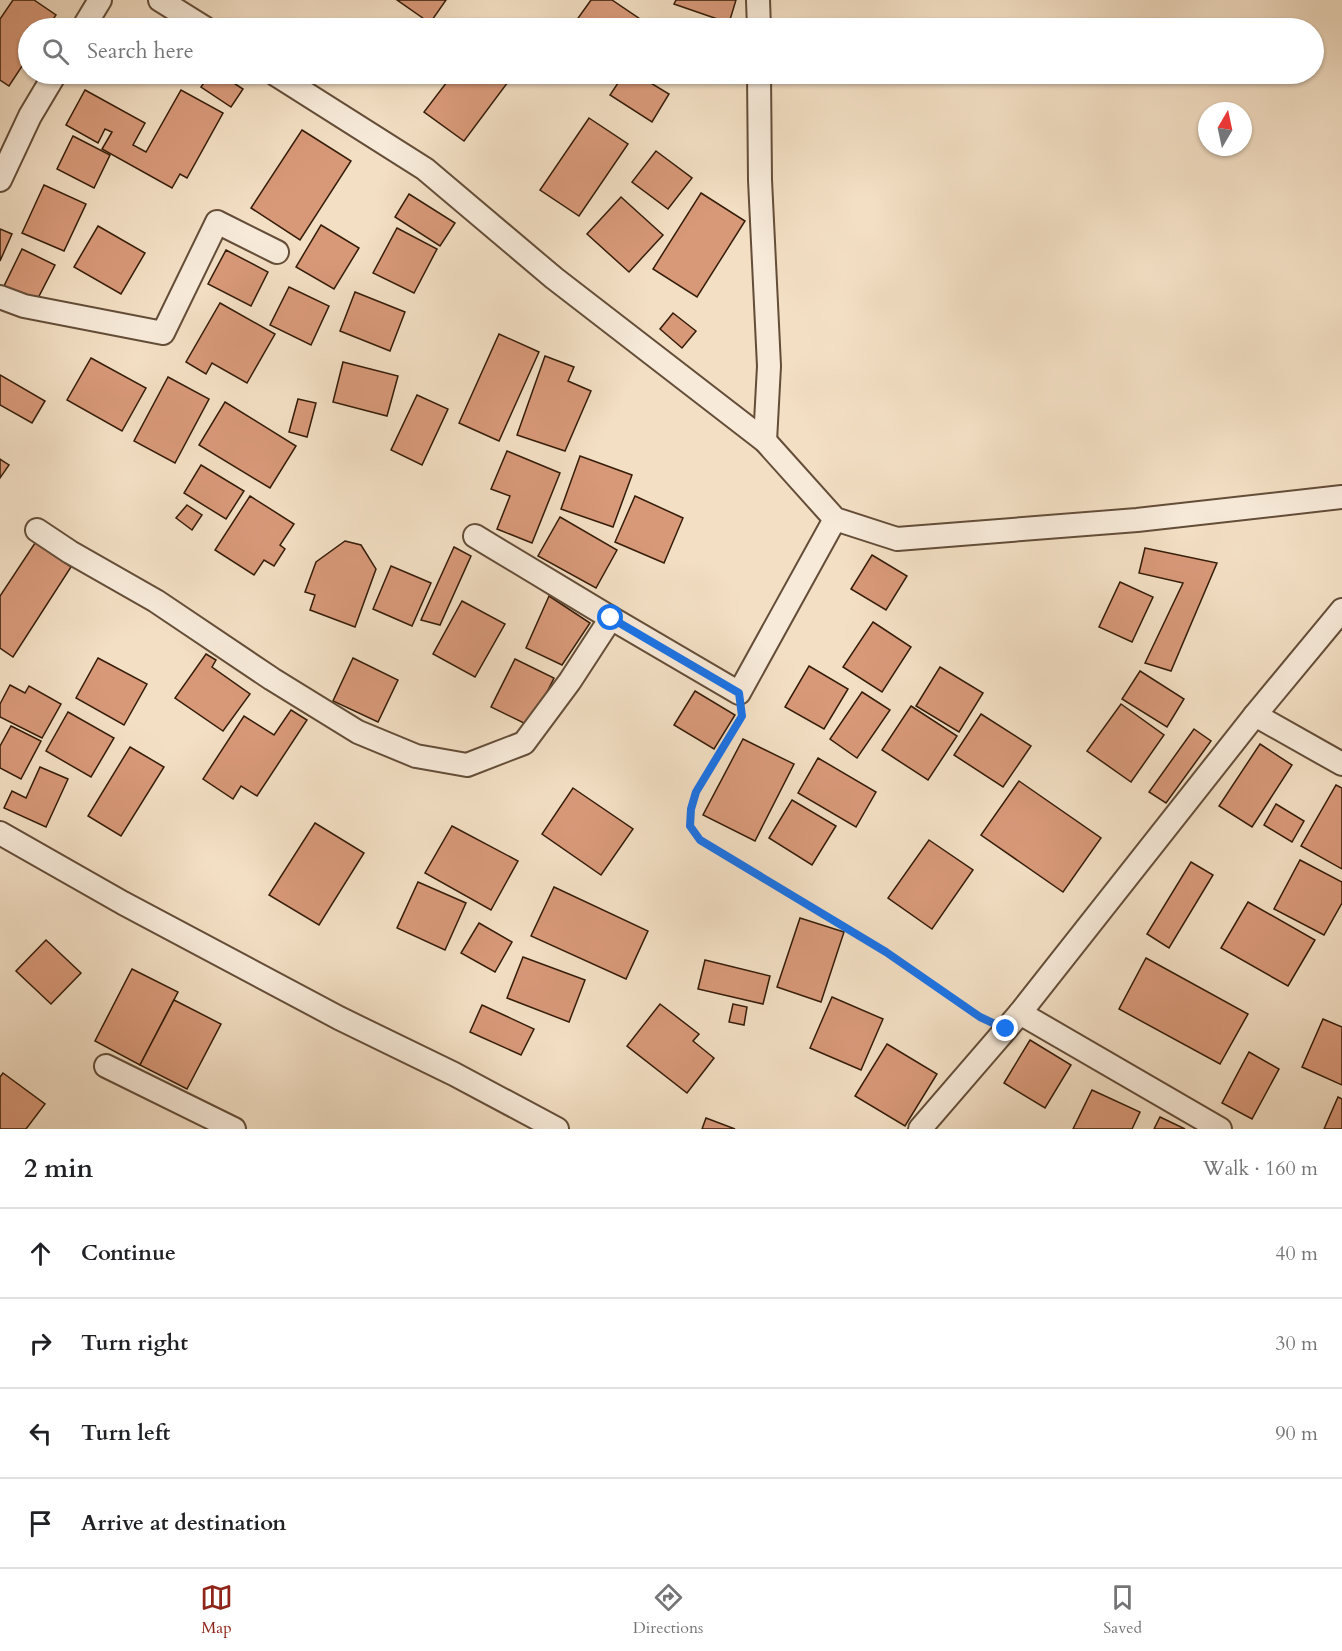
<!DOCTYPE html>
<html lang="en">
<head>
<meta charset="utf-8">
<style>
  :root { --surface:#fff; --page:#f2f2f2; --text:#202124; --muted:#757577; --line:#e0e0e0; --accent:#8f2418 }
  body { margin:0; font-family:Cardo,serif; background:var(--page); color:var(--text) }
  .compass { position:absolute; left:1198px; top:102px; width:54px; height:54px; border-radius:50%; background:var(--surface); box-shadow:0 2px 4px #0004; rotate:9deg }
  .stop { position:absolute; width:18px; height:18px; margin:-14px; border:4px solid #1a73e8; border-radius:50%; background:#fff }
  .stop.end { background:#1a73e8; border-color:#fff; box-shadow:0 2px 6px #0008 }
  .list { margin:0; padding:0; list-style:none }
  h2 { display:flex; justify-content:space-between; align-items:center; height:78px; margin:0; padding:0 24px; font-size:26px }
  h2 small { font-size:20px; font-weight:400; color:var(--muted) }
  .list li { display:grid; grid-template-columns:39px 1fr auto; gap:18px; align-items:center; box-sizing:border-box; height:90px; padding:0 24px; border-top:2px solid var(--line) }
  .list b { display:block; font-size:22px; white-space:nowrap }
  .list em { font-size:20px; font-style:normal; color:var(--muted) }
  .icon { flex:none; width:33px; height:33px; fill:none; stroke:currentColor; stroke-width:2; stroke-linecap:round; stroke-linejoin:round }
  .map { position:relative; flex:none; width:1342px; height:1129px; overflow:hidden }
  .search { position:absolute; background:var(--surface); box-shadow:0 2px 4px #0004; left:18px; right:18px; top:18px; height:66px; display:flex; align-items:center; gap:15px; box-sizing:border-box; padding:0 21px; border-radius:33px; color:var(--muted); font-size:22px }
  .sheet { height:438px; background:var(--surface) }
  nav { display:flex; justify-content:space-around; align-items:center; box-sizing:border-box; height:84px; border-top:2px solid var(--line); background:var(--surface); font-size:16px; color:var(--muted) }
  nav a { display:grid; justify-items:center; gap:3px }
  nav .on { color:var(--accent) }
  .map>svg:first-child { display:block }
  .building { fill:#d89979; stroke:#351c09; stroke-width:1.5 }
  .lines { fill:none; stroke-linecap:round; stroke-linejoin:round }
  .minor-casing { stroke:#644d38; stroke-width:26 }
  .path { stroke:#351c09; stroke-width:4; stroke-dasharray:4.5 3; stroke-linecap:butt }
  .minor { stroke:#f7ead9; stroke-width:22 }
  .route { stroke:#1a73e8; stroke-width:8 }
</style>
</head>
<body>
<div class="map">
<svg width="1342" height="1129" viewBox="0 0 1342 1129">
  <rect width="100%" height="100%" fill="#f3dfc4"/>
  <filter id="stains"><feTurbulence type="fractalNoise" baseFrequency=".00333" numOctaves="4"/><feColorMatrix values="0 0 0 0 .2 0 0 0 0 .09 0 0 0 0 .02 0 0 0 .5 -.17"/></filter>
  <radialGradient id="worn" r=".72"><stop offset=".6" stop-color="#630" stop-opacity="0"/><stop offset="1" stop-color="#630" stop-opacity=".3"/></radialGradient>
  <!-- building -->
  <g class="building">
    <path d="M 13,0 L 34,0 L 56,15 L 47,28 L 28,28 L 28,57 L 9,86 L 0,80 L 0,19 Z"/>
    <path d="M 397,0 L 446,0 L 430,23 Z"/>
    <path d="M 591,0 L 612,0 L 640,19 L 633,28 L 571,28 Z"/>
    <path d="M 676,0 L 736,0 L 729,23 L 674,4 Z"/>
    <path d="M 494,19 L 507,28 L 487,28 Z"/>
    <path d="M 666,22 L 684,28 L 664,28 Z"/>
    <path d="M 210,74 L 220,74 L 243,89 L 231,107 L 201,87 Z"/>
    <path d="M 453,74 L 514,74 L 464,141 L 424,112 Z"/>
    <path d="M 624,74 L 636,74 L 669,94 L 652,122 L 610,95 Z"/>
    <path d="M 85,90 L 145,123 L 133,145 L 146,152 L 181,90 L 223,113 L 187,178 L 180,174 L 172,188 L 102,149 L 112,132 L 105,129 L 98,143 L 66,125 Z"/>
    <path d="M 589,118 L 628,144 L 579,216 L 540,190 Z"/>
    <path d="M 302,130 L 351,161 L 300,240 L 251,208 Z"/>
    <path d="M 73,136 L 110,155 L 94,188 L 57,169 Z"/>
    <path d="M 656,151 L 692,178 L 668,209 L 632,182 Z"/>
    <path d="M 44,185 L 86,204 L 64,251 L 22,233 Z"/>
    <path d="M 701,193 L 745,221 L 697,297 L 653,269 Z"/>
    <path d="M 409,194 L 455,223 L 440,246 L 395,217 Z"/>
    <path d="M 621,197 L 663,235 L 629,272 L 587,234 Z"/>
    <path d="M 321,225 L 359,248 L 334,289 L 296,267 Z"/>
    <path d="M 98,226 L 145,253 L 121,294 L 74,267 Z"/>
    <path d="M 397,228 L 437,249 L 414,293 L 373,273 Z"/>
    <path d="M 0,229 L 12,234 L 0,261 Z"/>
    <path d="M 22,249 L 55,265 L 36,302 L 4,286 Z"/>
    <path d="M 226,250 L 268,272 L 251,306 L 208,284 Z"/>
    <path d="M 289,287 L 329,306 L 311,345 L 270,325 Z"/>
    <path d="M 355,292 L 405,312 L 390,351 L 340,331 Z"/>
    <path d="M 220,303 L 275,334 L 247,383 L 212,363 L 206,374 L 186,362 Z"/>
    <path d="M 673,313 L 696,331 L 682,348 L 660,329 Z"/>
    <path d="M 499,334 L 539,352 L 499,441 L 459,423 Z"/>
    <path d="M 545,356 L 574,367 L 568,381 L 591,391 L 565,451 L 517,435 Z"/>
    <path d="M 91,358 L 146,388 L 122,431 L 67,400 Z"/>
    <path d="M 343,362 L 398,376 L 387,416 L 333,402 Z"/>
    <path d="M 0,375 L 45,401 L 32,423 L 0,405 Z"/>
    <path d="M 168,377 L 209,399 L 175,463 L 134,441 Z"/>
    <path d="M 417,395 L 448,409 L 422,465 L 391,450 Z"/>
    <path d="M 298,399 L 316,403 L 307,437 L 289,432 Z"/>
    <path d="M 225,402 L 296,446 L 270,488 L 199,445 Z"/>
    <path d="M 507,451 L 560,473 L 532,543 L 497,529 L 510,496 L 491,489 Z"/>
    <path d="M 580,456 L 632,475 L 613,527 L 561,509 Z"/>
    <path d="M 0,459 L 9,465 L 0,478 Z"/>
    <path d="M 201,465 L 244,491 L 226,519 L 184,493 Z"/>
    <path d="M 250,496 L 294,524 L 280,545 L 285,549 L 274,566 L 264,560 L 254,575 L 215,550 Z"/>
    <path d="M 635,496 L 683,518 L 664,563 L 615,542 Z"/>
    <path d="M 187,505 L 202,515 L 192,530 L 176,518 Z"/>
    <path d="M 560,517 L 617,550 L 596,588 L 538,556 Z"/>
    <path d="M 345,541 L 361,545 L 376,569 L 355,627 L 310,610 L 315,595 L 305,592 L 316,562 Z"/>
    <path d="M 35,543 L 71,567 L 13,657 L 0,648 L 0,596 Z"/>
    <path d="M 454,547 L 471,556 L 440,625 L 421,620 Z"/>
    <path d="M 1145,548 L 1217,563 L 1171,671 L 1145,663 L 1183,583 L 1139,573 Z"/>
    <path d="M 872,555 L 907,576 L 886,610 L 851,589 Z"/>
    <path d="M 391,566 L 431,583 L 412,626 L 373,609 Z"/>
    <path d="M 1120,582 L 1153,597 L 1132,642 L 1099,627 Z"/>
    <path d="M 549,596 L 590,623 L 562,665 L 526,648 Z"/>
    <path d="M 462,601 L 505,624 L 475,677 L 433,654 Z"/>
    <path d="M 873,622 L 911,647 L 882,692 L 843,667 Z"/>
    <path d="M 206,654 L 216,660 L 212,667 L 250,694 L 223,731 L 175,698 Z"/>
    <path d="M 98,658 L 147,684 L 124,725 L 76,698 Z"/>
    <path d="M 353,658 L 398,680 L 378,722 L 333,701 Z"/>
    <path d="M 515,659 L 554,678 L 530,726 L 491,707 Z"/>
    <path d="M 809,666 L 848,689 L 824,729 L 785,707 Z"/>
    <path d="M 940,667 L 983,693 L 959,732 L 916,706 Z"/>
    <path d="M 1140,671 L 1184,699 L 1167,727 L 1122,699 Z"/>
    <path d="M 10,685 L 25,693 L 29,686 L 61,704 L 42,738 L 0,717 L 0,704 Z"/>
    <path d="M 695,691 L 735,715 L 714,749 L 674,725 Z"/>
    <path d="M 862,692 L 890,710 L 857,758 L 830,739 Z"/>
    <path d="M 1121,704 L 1164,735 L 1131,782 L 1087,751 Z"/>
    <path d="M 911,706 L 957,736 L 928,780 L 882,750 Z"/>
    <path d="M 291,710 L 307,720 L 257,796 L 241,786 L 233,799 L 203,779 L 244,716 L 274,735 Z"/>
    <path d="M 68,712 L 114,738 L 91,777 L 46,751 Z"/>
    <path d="M 981,714 L 1031,746 L 1003,787 L 954,755 Z"/>
    <path d="M 11,726 L 41,741 L 21,779 L 0,768 L 0,746 Z"/>
    <path d="M 1194,729 L 1211,741 L 1166,803 L 1149,792 Z"/>
    <path d="M 743,739 L 794,764 L 755,841 L 703,815 Z"/>
    <path d="M 1260,744 L 1292,765 L 1252,827 L 1219,806 Z"/>
    <path d="M 130,747 L 164,767 L 121,836 L 88,816 Z"/>
    <path d="M 818,758 L 876,792 L 856,827 L 798,793 Z"/>
    <path d="M 40,767 L 68,779 L 46,827 L 4,808 L 12,791 L 26,798 Z"/>
    <path d="M 1019,781 L 1101,838 L 1063,892 L 981,835 Z"/>
    <path d="M 1336,785 L 1342,788 L 1342,869 L 1301,846 Z"/>
    <path d="M 573,788 L 633,829 L 601,875 L 542,834 Z"/>
    <path d="M 792,800 L 836,826 L 812,865 L 769,838 Z"/>
    <path d="M 1276,804 L 1304,821 L 1292,842 L 1264,825 Z"/>
    <path d="M 315,823 L 364,853 L 319,925 L 269,895 Z"/>
    <path d="M 452,826 L 518,861 L 491,910 L 425,873 Z"/>
    <path d="M 929,840 L 973,870 L 932,929 L 888,898 Z"/>
    <path d="M 1300,860 L 1342,882 L 1342,903 L 1324,935 L 1274,909 Z"/>
    <path d="M 1191,862 L 1213,875 L 1169,948 L 1147,934 Z"/>
    <path d="M 418,882 L 466,903 L 445,950 L 397,928 Z"/>
    <path d="M 554,887 L 648,931 L 626,979 L 531,936 Z"/>
    <path d="M 1248,902 L 1315,940 L 1288,986 L 1221,948 Z"/>
    <path d="M 800,918 L 844,932 L 821,1002 L 777,987 Z"/>
    <path d="M 479,923 L 512,942 L 495,972 L 461,953 Z"/>
    <path d="M 46,940 L 81,973 L 51,1004 L 16,971 Z"/>
    <path d="M 523,957 L 585,980 L 569,1022 L 507,998 Z"/>
    <path d="M 1146,958 L 1248,1014 L 1220,1064 L 1119,1009 Z"/>
    <path d="M 705,960 L 770,976 L 763,1004 L 698,989 Z"/>
    <path d="M 132,969 L 178,992 L 140,1065 L 95,1041 Z"/>
    <path d="M 832,997 L 883,1019 L 861,1070 L 810,1048 Z"/>
    <path d="M 174,1000 L 221,1024 L 187,1089 L 140,1065 Z"/>
    <path d="M 660,1004 L 699,1034 L 693,1041 L 714,1058 L 687,1093 L 627,1046 Z"/>
    <path d="M 733,1004 L 747,1007 L 744,1025 L 729,1022 Z"/>
    <path d="M 482,1005 L 534,1029 L 521,1055 L 470,1032 Z"/>
    <path d="M 1323,1019 L 1342,1027 L 1342,1085 L 1302,1067 Z"/>
    <path d="M 1030,1040 L 1071,1065 L 1045,1108 L 1004,1083 Z"/>
    <path d="M 887,1044 L 937,1074 L 905,1126 L 855,1096 Z"/>
    <path d="M 1249,1052 L 1279,1069 L 1252,1119 L 1222,1103 Z"/>
    <path d="M 3,1073 L 45,1104 L 26,1129 L 0,1129 L 0,1077 Z"/>
    <path d="M 1092,1090 L 1140,1112 L 1132,1129 L 1073,1129 Z"/>
    <path d="M 1338,1097 L 1342,1099 L 1342,1129 L 1324,1129 Z"/>
    <path d="M 1160,1117 L 1185,1129 L 1154,1129 Z"/>
    <path d="M 706,1118 L 735,1129 L 702,1129 Z"/>
  </g>
  <g class="lines">
    <!-- minor casing -->
    <g class="minor-casing">
      <g id="minor">
        <path d="M 160,0 L 205,28"/>
        <path d="M 758,0 L 759,28"/>
        <path d="M 83,28 L 100,0"/>
        <path d="M 275,74 L 425,169 L 554,278 L 765,441 L 835,519 L 897,539 L 1137,520 L 1342,497"/>
        <path d="M 759,74 L 760,180 L 769,366 L 765,441"/>
        <path d="M 0,180 L 30,116 L 55,74"/>
        <path d="M 0,297 L 24,306 L 163,333 L 217,222 L 277,252"/>
        <path d="M 37,530 L 70,552 L 156,601 L 272,679 L 358,732 L 416,756 L 467,765 L 524,743 L 570,681 L 611,618"/>
        <path d="M 475,536 L 611,618 L 739,693 L 835,519"/>
        <path d="M 1255,715 L 1342,764"/>
        <path d="M 0,833 L 123,903 L 339,1018 L 454,1074 L 557,1129"/>
        <path d="M 1020,1013 L 1220,1129"/>
        <path d="M 106,1066 L 234,1129"/>
        <path d="M 920,1129 L 1020,1013 L 1255,715 L 1342,610"/>
      </g>
    </g>
    <!-- path -->
    <path class="path" d="M 742,717 L 696,792 L 691,809 L 690,826 L 700,840 L 886,952 L 984,1018"/>
    <!-- minor -->
    <use href="#minor" class="minor"/>
  </g>
  <g class="lines">
    <!-- route -->
    <path class="route" d="M 611,618 L 739,693 L 742,716 L 696,792 L 691,809 L 690,826 L 700,840 L 886,952 L 980,1017 L 1006,1029"/>
  </g>
  <rect width="100%" height="100%" filter="url(#stains)"/>
  <rect width="100%" height="100%" fill="url(#worn)"/>
</svg>
<svg class="compass" viewBox="-18 -18 36 36"><path d="M0-13l5 13h-10z" fill="#e53935"/><path d="M0 13l5-13h-10z" fill="#757577"/></svg>
<div class="stop" style="left:611px;top:618px"></div>
<div class="stop end" style="left:1006px;top:1029px"></div>
<div class="search"><svg class="icon" aria-label="search" viewBox="0 0 24 24"><circle cx="10" cy="10" r="6"/><path d="M15 15l6 6"/></svg>Search here</div>
</div>
<section class="sheet">
<h2>2 min<small>Walk · 160 m</small></h2>
<ul class="list">
<li><svg class="icon" aria-label="ahead" viewBox="0 0 24 24"><path d="M12 20V5M6 11l6-6 6 6"/></svg><div><b>Continue</b></div><em>40 m</em></li>
<li><svg class="icon" aria-label="right" viewBox="0 0 24 24"><path d="M7 20v-9h11M14 6l5 5-5 5"/></svg><div><b>Turn right</b></div><em>30 m</em></li>
<li><svg class="icon" aria-label="left" viewBox="0 0 24 24"><path d="M17 20v-9H6M10 6l-5 5 5 5"/></svg><div><b>Turn left</b></div><em>90 m</em></li>
<li><svg class="icon" aria-label="arrive" viewBox="0 0 24 24"><path d="M6 21V4h12l-3 4 3 4H6"/></svg><div><b>Arrive at destination</b></div></li>
</ul>
</section>
<nav>
<a class="on"><svg class="icon" aria-label="map" viewBox="0 0 24 24"><path d="M3 6l6-2 6 2 6-2v14l-6 2-6-2-6 2zM9 4v14M15 6v14"/></svg>Map</a>
<a><svg class="icon" aria-label="directions" viewBox="0 0 24 24"><path d="M12 3l9 9-9 9-9-9zM9 14v-3h6M13 9l2 2-2 2"/></svg>Directions</a>
<a><svg class="icon" aria-label="saved" viewBox="0 0 24 24"><path d="M7 4h10v16l-5-4-5 4z"/></svg>Saved</a>
</nav>
</body>
</html>
